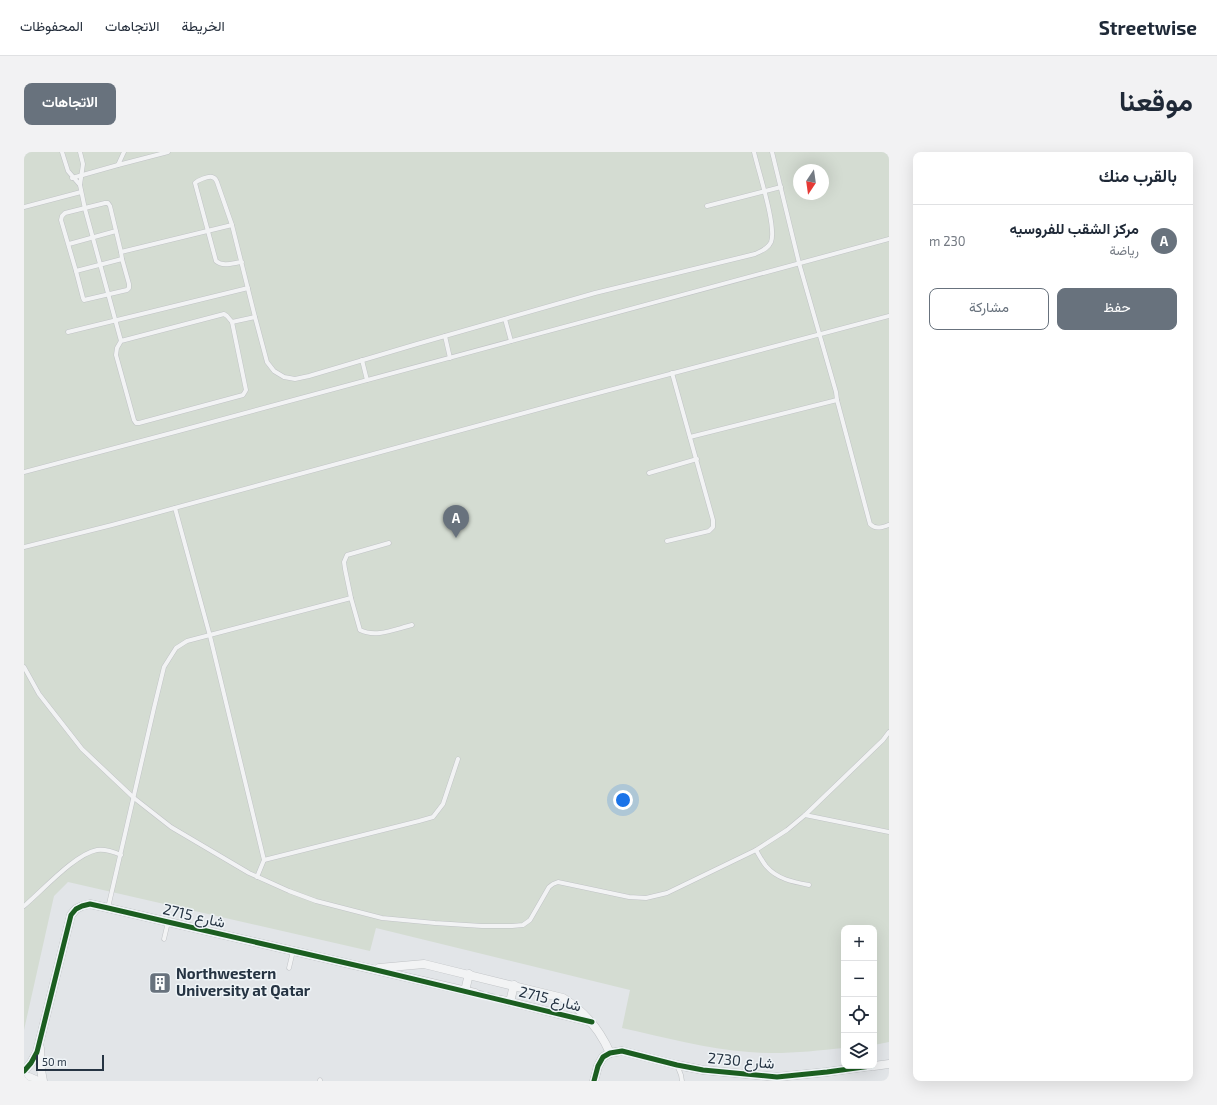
<!DOCTYPE html>
<html lang="ar">
<head>
<meta charset="utf-8">
<style>
  :root { --surface:#fff; --page:#f2f2f3; --text:#1f2937; --muted:#747a83; --line:#e0e1e3; --accent:#68727d }
  body { margin:0; font-family:"Exo 2",Vazirmatn,sans-serif; background:var(--page); color:var(--text); direction:rtl }
  .controls { position:absolute; right:12px; bottom:12px; display:grid; overflow:hidden; border-radius:8px; box-shadow:0 4px 16px #0002 }
  .controls button { width:36px; height:36px; display:grid; place-items:center; padding:0; border:0; border-bottom:1px solid var(--line); background:var(--surface); color:var(--text); font:20px sans-serif }
  .compass { position:absolute; left:769px; top:12px; width:36px; height:36px; border-radius:50%; background:var(--surface); box-shadow:0 4px 16px #0002; rotate:193deg }
  .scale { position:absolute; left:12px; bottom:10px; width:68px; box-sizing:border-box; padding-left:4px; border:2px solid #263443; border-top:0; font-size:11px; line-height:14px; white-space:nowrap; color:#263443; -webkit-text-stroke:3px #eff4f7; paint-order:stroke }
  .you { position:absolute; left:599px; top:648px; width:14px; height:14px; margin:-10px; border:3px solid #fff; border-radius:50%; background:#1a73e8; box-shadow:0 0 0 6px #1a73e833 }
  .badge { display:grid; place-items:center; width:26px; height:26px; border-radius:50%; background:var(--accent); color:#fff; font-size:13px; font-weight:700 }
  .pin { position:absolute; translate:-50% -33px; filter:drop-shadow(0 1px 2px #0008) }
  .pin::after { content:''; position:absolute; top:21px; width:14px; height:12px; background:inherit; clip-path:polygon(0 0,100% 0,50% 100%) }
  .list { margin:0; padding:0; list-style:none }
  h2 { display:flex; justify-content:space-between; align-items:center; height:52px; margin:0; padding:0 16px; font-size:17px }
  h2 small { font-size:13px; font-weight:400; color:var(--muted) }
  .list li { display:grid; grid-template-columns:26px 1fr auto; gap:12px; align-items:center; box-sizing:border-box; height:72px; padding:0 16px; border-top:1px solid var(--line) }
  .list b { display:block; font-size:15px; white-space:nowrap }
  .list p { margin:0; font-size:13px; white-space:nowrap; color:var(--muted) }
  .list em { font-size:13px; font-style:normal; color:var(--muted) }
  .actions { display:flex; gap:8px; padding:12px 16px }
  .actions a { flex:1; padding:9px 0; border:1px solid var(--accent); border-radius:8px; text-align:center; font-size:14px; color:var(--accent) }
  .actions .main { background:var(--accent); color:#fff }
  .icon { flex:none; width:22px; height:22px; fill:none; stroke:currentColor; stroke-width:2; stroke-linecap:round; stroke-linejoin:round }
  .map { position:relative; flex:none; width:865px; height:929px; overflow:hidden; direction:ltr; border-radius:8px }
  header { display:flex; align-items:center; gap:24px; box-sizing:border-box; height:56px; padding:0 20px; background:var(--surface); border-bottom:1px solid var(--line) }
  header strong { font-size:19px }
  nav { display:flex; gap:22px; margin-inline-start:auto; font-size:14px }
  .intro { display:flex; align-items:center; justify-content:space-between; box-sizing:border-box; height:96px; padding:0 24px }
  h1 { margin:0; font-size:28px }
  .button { padding:10px 18px; border-radius:8px; background:var(--accent); color:#fff; font-size:14px; font-weight:700 }
  main { display:flex; gap:24px; padding:0 24px }
  aside { flex:1; background:var(--surface); border-radius:8px; box-shadow:0 4px 16px #0002 }
  .map>svg:first-child { display:block }
  .green { fill:#d4dcd2; fill-rule:evenodd }
  .lines { fill:none; stroke-linecap:round; stroke-linejoin:round }
  .minor-tunnel { stroke:#bcc2c7; stroke-width:8; stroke-dasharray:8 4; stroke-linecap:butt }
  .service-casing { stroke:#c0c3c6; stroke-width:5 }
  .minor-casing { stroke:#c0c3c6; stroke-width:9 }
  .service { stroke:#f2f3f4; stroke-width:4 }
  .minor { stroke:#f2f3f4; stroke-width:8 }
  .cycleway-casing { stroke:#eff4f7; stroke-width:8 }
  .cycleway { stroke:#1b5e20; stroke-width:5 }
  .labels { text-anchor:middle; stroke-width:3; stroke-linejoin:round; paint-order:stroke }
  .street-label { font-size:15px; fill:#263443; stroke:#eff4f7 }
  .poi-label { font-size:15px; font-weight:bold; fill:#263443; stroke:#eff4f7; text-anchor:start }
</style>
</head>
<body>
<header>
<strong>Streetwise</strong>
<nav><a>الخريطة</a><a>الاتجاهات</a><a>المحفوظات</a></nav>
</header>
<div class="intro"><h1>موقعنا</h1><a class="button">الاتجاهات</a></div>
<main>
<aside>
<h2>بالقرب منك<small></small></h2>
<ul class="list">
<li><span class="badge">A</span><div><b>مركز الشقب للفروسيه</b><p>رياضة</p></div><em>230 m</em></li>
</ul>
<div class="actions"><a class="main">حفظ</a><a>مشاركة</a></div>
</aside>
<div class="map">
<svg width="865" height="929" viewBox="0 0 865 929">
  <rect width="100%" height="100%" fill="#e2e5e8"/>
  <!-- green -->
  <path class="green" d="M 0,0 L 865,0 L 865,890 L 850,893 L 850,776 L 820,776 L 820,896 C 789,899 756,903 725,900 C 682,897 640,885 598,876 L 606,838 L 352,776 L 346,799 L 44,730 L 30,744 L 0,878 ZM 775,18 L 799,18 L 799,42 L 775,42 Z"/>
  <g class="lines">
    <!-- minor-tunnel -->
    <path class="minor-tunnel" d="M 451,841 L 478,848"/>
    <!-- service casing -->
    <g class="service-casing">
      <g id="service">
        <path d="M 38,0 L 44,19 L 56,33 L 59,12 L 56,0"/>
        <path d="M 94,13 L 144,0"/>
        <path d="M 48,26 L 94,13 L 100,0"/>
        <path d="M 56,33 L 61,57 L 97,189 L 93,196 L 92,203 L 110,268 L 112,271 L 115,271 L 219,243 L 222,238 L 208,170 L 203,164 L 200,162 L 97,189"/>
        <path d="M 683,54 L 757,35"/>
        <path d="M 0,55 L 57,40"/>
        <path d="M 92,79 L 97,100"/>
        <path d="M 45,92 L 92,79 L 86,54 L 84,51 L 81,51 L 41,61 L 38,64 L 37,68 L 52,119 L 59,146 L 60,148 L 103,138 L 105,136 L 105,132 L 98,107"/>
        <path d="M 218,110 C 209,111 199,115 192,109 L 171,31 C 174,28 184,24 188,25 C 192,26 192,28 193,30 L 208,73 L 231,165"/>
        <path d="M 52,119 L 98,107 L 97,100 L 208,73"/>
        <path d="M 481,167 L 487,189"/>
        <path d="M 208,170 L 231,165 L 243,210 L 250,219 L 260,225 L 271,227 L 285,224 L 393,192 L 571,141 L 731,102 C 737,99 744,97 747,90 C 753,75 734,18 730,0"/>
        <path d="M 44,180 L 224,136"/>
        <path d="M 421,184 L 426,206"/>
        <path d="M 338,208 L 343,228"/>
        <path d="M 813,248 L 846,372 C 852,378 858,375 865,373"/>
        <path d="M 666,285 L 813,248 L 812,240 L 775,111 L 748,0"/>
        <path d="M 0,320 L 151,280 L 865,87"/>
        <path d="M 625,321 L 673,307"/>
        <path d="M 151,356 L 186,484 L 240,708 L 233,725"/>
        <path d="M 643,389 L 685,379 L 689,375 L 689,368 L 648,221"/>
        <path d="M 365,391 L 323,403 L 320,410 L 321,417 L 327,446 L 336,478 C 352,486 371,477 388,473"/>
        <path d="M 0,395 L 88,373 L 559,245 L 865,164"/>
        <path d="M 0,515 L 15,542 L 58,597 L 110,646 L 147,675 L 225,721 L 265,739 L 292,749 L 358,766 L 411,771 L 458,774 L 488,774 L 499,773 L 506,768 L 525,735 L 529,732 L 534,730 L 605,745 L 622,746 L 643,741 L 732,698 L 763,678 L 781,663 L 865,680"/>
        <path d="M 781,663 L 859,588 L 865,580"/>
        <path d="M 732,698 C 735,703 738,709 742,714 C 753,727 769,730 785,733"/>
        <path d="M 240,708 L 395,669 L 409,665 L 419,652 L 434,607"/>
        <path d="M 0,754 C 18,739 51,702 73,698 C 80,697 90,700 97,703"/>
        <path d="M 84,756 L 130,556 L 140,515 L 152,496 L 163,489 L 327,446"/>
        <path d="M 140,787 L 144,770"/>
        <path d="M 265,816 L 269,799"/>
        <path d="M 653,913 L 657,923 L 658,929"/>
        <path d="M 296,928 L 296,929"/>
      </g>
    </g>
    <!-- minor casing -->
    <g class="minor-casing">
      <g id="minor">
        <path d="M 355,816 L 400,812 L 539,846 C 560,859 576,878 586,901"/>
        <path d="M 441,839 L 445,822"/>
        <path d="M 478,848 L 567,870"/>
        <path d="M 486,850 L 490,833"/>
        <path d="M 16,896 L 17,918 L 19,929"/>
        <path d="M 850,914 L 865,912"/>
        <path d="M 0,919 L 7,911 L 13,900 L 47,763 L 52,757 L 58,754 L 66,752 L 84,756 L 451,841"/>
        <path d="M 0,925 L 5,925 L 14,929"/>
        <path d="M 570,929 L 574,914 L 579,905 L 586,901 L 598,899 L 653,913 L 679,918 L 753,925 L 803,920 L 847,914"/>
      </g>
    </g>
    <!-- service -->
    <use href="#service" class="service"/>
    <!-- minor -->
    <use href="#minor" class="minor"/>
    <!-- cycleway casing -->
    <g class="cycleway-casing">
      <g id="cycleway">
        <path d="M 0,919 L 7,911 L 13,900 L 47,763 L 52,757 L 58,754 L 66,752 L 84,756 L 144,770 L 348,817 L 568,870"/>
        <path d="M 570,929 L 574,914 L 579,905 L 586,901 L 598,899 L 653,913 L 679,918 L 753,925 L 803,920 L 847,914"/>
      </g>
    </g>
    <!-- cycleway -->
    <use href="#cycleway" class="cycleway"/>
  </g>
  <!-- icons -->
  <defs>
    <g id="building-square" transform="scale(1.15)"><rect x="-9" y="-9" width="18" height="18" rx="4" fill="#68727d" stroke="#eff4f7"/><path d="M-4-6H4V6H1V3H-1V6H-4ZM-2.5-4.3h1.7v1.8h-1.7ZM.8-4.3h1.7v1.8H.8ZM-2.5-1h1.7V.8h-1.7ZM.8-1h1.7V.8H.8Z" fill="#fff"/></g>
  </defs>
  <g fill-rule="evenodd">
    <use href="#building-square" x="136" y="831"/>
  </g>
  <g class="labels">
    <!-- street labels -->
    <g class="street-label">
      <text transform="translate(170 764) rotate(13)" y="5">شارع 2715</text>
      <text transform="translate(526 847) rotate(14)" y="5">شارع 2715</text>
      <text transform="translate(717 909) rotate(5)" y="5">شارع 2730</text>
    </g>
    <!-- poi labels -->
    <g class="poi-label">
      <text x="152" y="827">Northwestern<tspan x="152" dy="17">University at Qatar</tspan></text>
    </g>
  </g>
</svg>
<div class="controls">
<button>+</button>
<button>−</button>
<button><svg class="icon" aria-label="locate" viewBox="0 0 24 24"><circle cx="12" cy="12" r="6"/><path d="M12 2v4M12 18v4M2 12h4M18 12h4"/></svg></button>
<button><svg class="icon" aria-label="layers" viewBox="0 0 24 24"><path d="M12 4l9 5-9 5-9-5zM3 14l9 5 9-5"/></svg></button>
</div>
<svg class="compass" viewBox="-18 -18 36 36"><path d="M0-13l5 13h-10z" fill="#e53935"/><path d="M0 13l5-13h-10z" fill="#747a83"/></svg>
<div class="scale">50 m</div>
<div class="you"></div>
<div class="pin badge" style="left:432px;top:386px">A</div>
</div>
</main>
</body>
</html>
